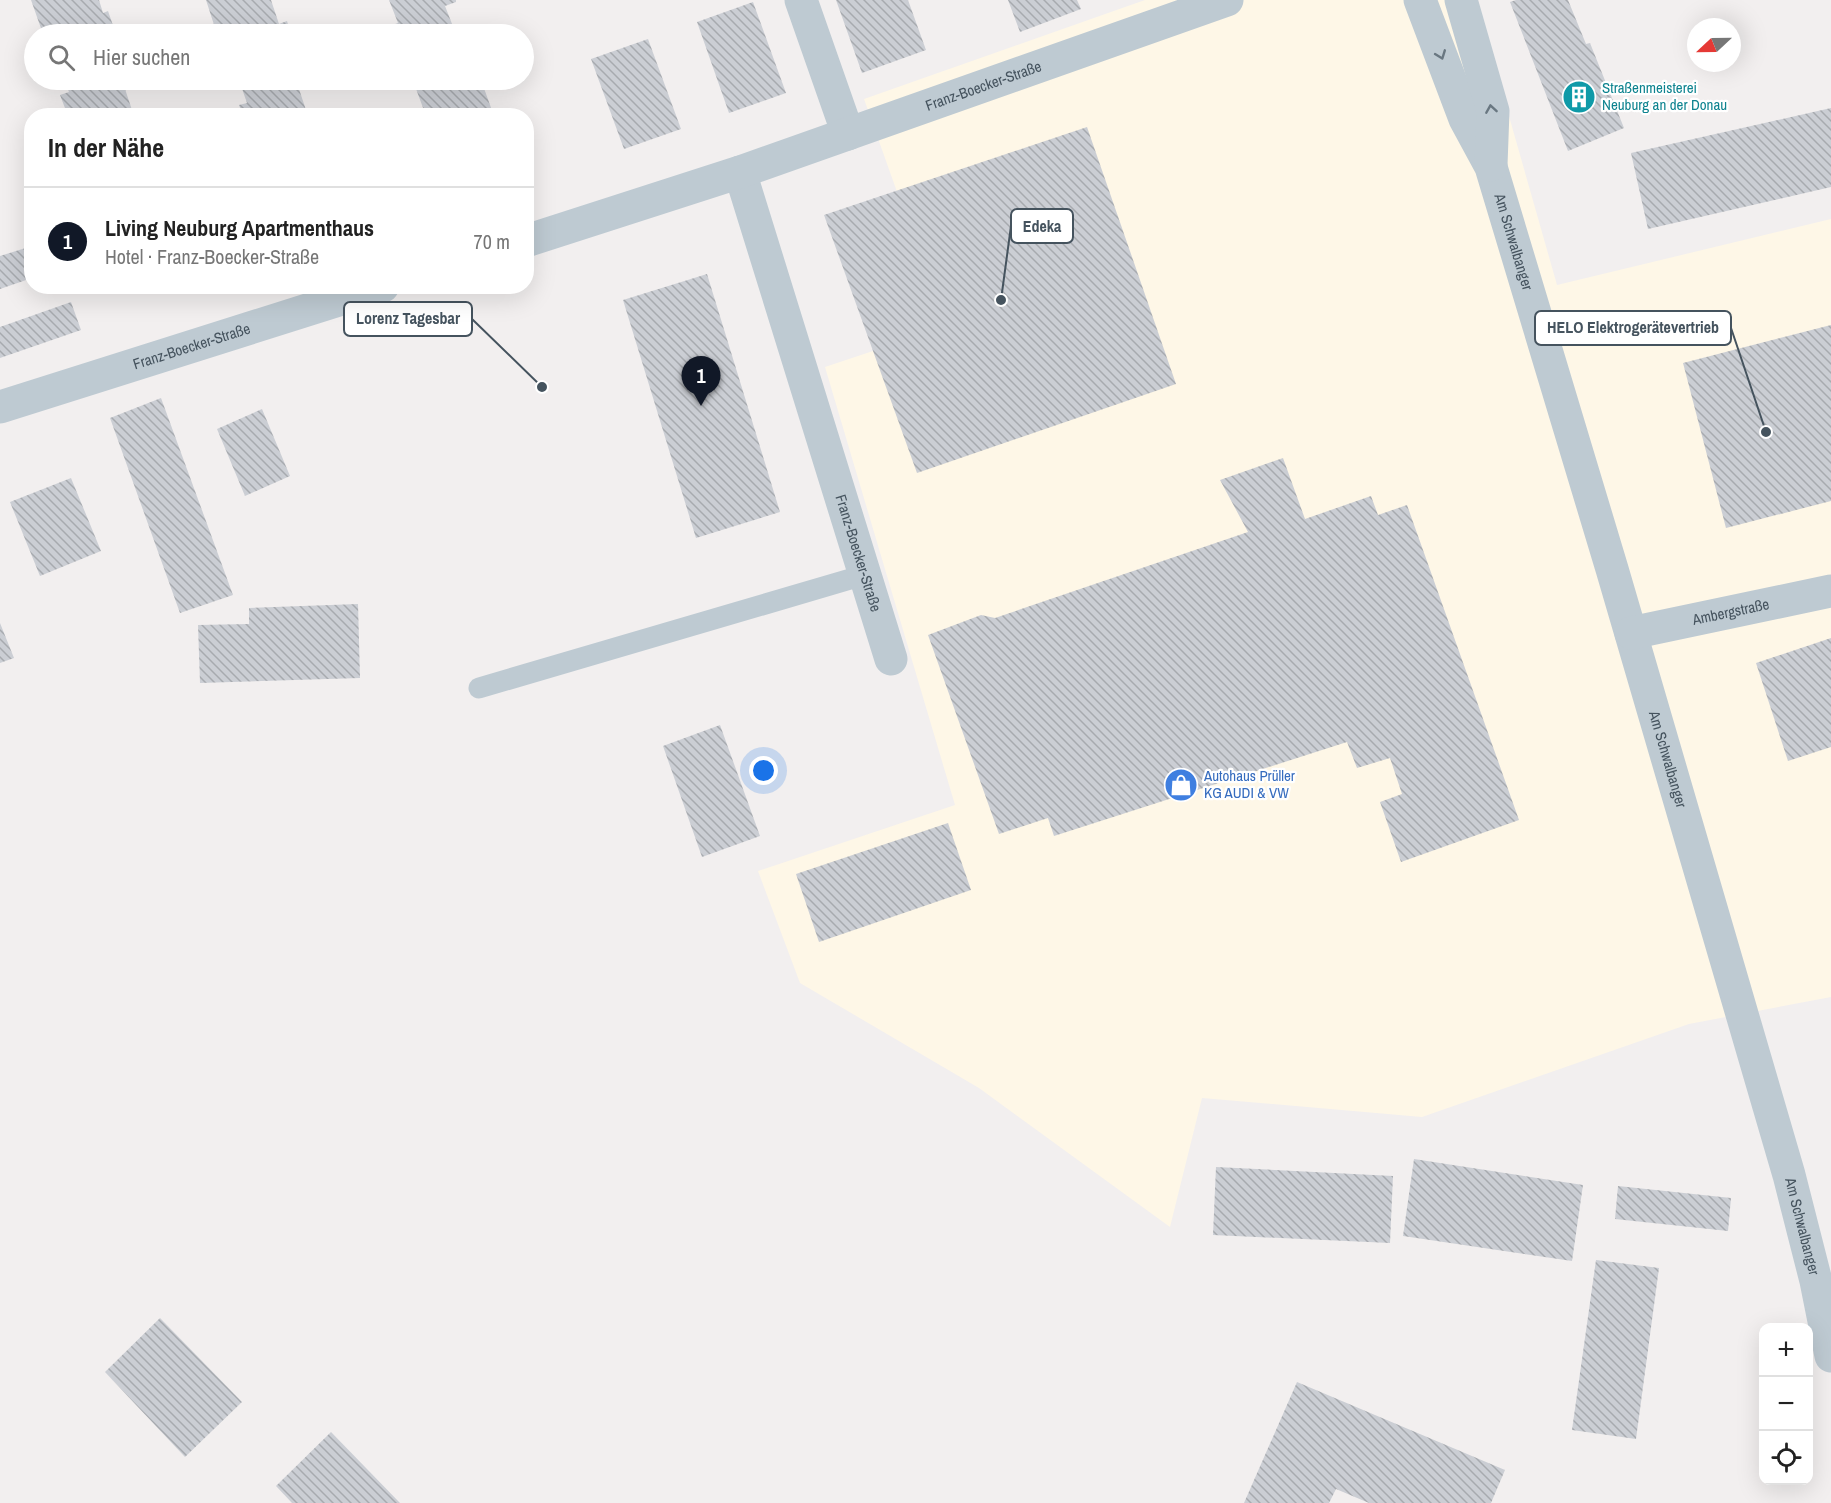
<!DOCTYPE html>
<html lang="de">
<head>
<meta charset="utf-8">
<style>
  :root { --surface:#fff; --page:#f6f6f6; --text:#222; --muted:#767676; --line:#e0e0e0; --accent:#111827 }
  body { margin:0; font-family:"Archivo Narrow",sans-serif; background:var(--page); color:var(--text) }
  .controls { position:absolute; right:18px; bottom:18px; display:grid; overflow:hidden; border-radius:12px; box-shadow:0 6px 24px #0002 }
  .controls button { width:54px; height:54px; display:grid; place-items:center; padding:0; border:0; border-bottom:2px solid var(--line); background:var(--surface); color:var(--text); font:30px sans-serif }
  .compass { position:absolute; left:1687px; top:18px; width:54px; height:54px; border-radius:50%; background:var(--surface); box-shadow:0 6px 24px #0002; rotate:248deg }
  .you { position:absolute; left:764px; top:771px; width:21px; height:21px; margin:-15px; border:4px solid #fff; border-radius:50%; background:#1a73e8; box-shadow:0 0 0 9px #1a73e833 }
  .badge { display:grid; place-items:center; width:39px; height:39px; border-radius:50%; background:var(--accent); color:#fff; font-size:20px; font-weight:700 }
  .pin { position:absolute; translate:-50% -50px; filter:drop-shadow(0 2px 3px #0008) }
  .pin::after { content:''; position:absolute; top:32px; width:21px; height:18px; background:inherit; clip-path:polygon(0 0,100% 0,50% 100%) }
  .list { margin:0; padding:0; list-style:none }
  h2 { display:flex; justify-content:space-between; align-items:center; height:78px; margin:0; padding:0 24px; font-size:26px }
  h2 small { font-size:20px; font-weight:400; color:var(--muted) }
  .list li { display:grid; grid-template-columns:39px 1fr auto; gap:18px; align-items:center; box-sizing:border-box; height:108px; padding:0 24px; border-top:2px solid var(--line) }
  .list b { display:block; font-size:22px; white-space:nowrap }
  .list p { margin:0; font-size:20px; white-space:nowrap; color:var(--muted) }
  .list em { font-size:20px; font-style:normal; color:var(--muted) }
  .icon { flex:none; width:33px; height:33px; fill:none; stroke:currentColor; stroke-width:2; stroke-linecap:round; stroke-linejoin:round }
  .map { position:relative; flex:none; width:1831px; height:1503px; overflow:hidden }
  .search { position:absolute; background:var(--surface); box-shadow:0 6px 24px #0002; left:24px; top:24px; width:510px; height:66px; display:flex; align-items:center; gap:15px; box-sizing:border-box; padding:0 21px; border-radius:33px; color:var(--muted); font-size:22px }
  .panel { position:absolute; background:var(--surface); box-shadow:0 6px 24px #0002; left:24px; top:108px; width:510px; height:186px; border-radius:24px }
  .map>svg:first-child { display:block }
  .commercial { fill:#fef7e7 }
  .building { fill:url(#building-back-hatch) }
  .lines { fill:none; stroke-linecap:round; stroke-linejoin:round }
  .service { stroke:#becad2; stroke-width:21 }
  .minor { stroke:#becad2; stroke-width:33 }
  .oneway { stroke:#697781 }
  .labels { text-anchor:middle; stroke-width:4.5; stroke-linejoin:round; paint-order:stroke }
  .street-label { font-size:15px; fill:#45535e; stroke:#fff }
  .culture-label { font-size:15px; fill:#0d838f; stroke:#fff; text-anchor:start }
  .shop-label { font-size:15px; fill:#366cbe; stroke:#fff; text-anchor:start }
  .leader { fill:none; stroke:#45535e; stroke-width:2 }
  .callout-dot { fill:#45535e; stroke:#fff; stroke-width:2 }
  .callout { fill:#fff; stroke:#45535e; stroke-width:2 }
  .callout-label { font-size:16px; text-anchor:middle; font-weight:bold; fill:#45535e }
</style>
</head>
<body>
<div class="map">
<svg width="1831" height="1503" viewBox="0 0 1831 1503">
  <defs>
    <pattern id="building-back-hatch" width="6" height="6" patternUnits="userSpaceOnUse" patternTransform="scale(1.5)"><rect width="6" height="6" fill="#cbced4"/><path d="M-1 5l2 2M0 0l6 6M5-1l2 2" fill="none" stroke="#a7aaaf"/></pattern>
  </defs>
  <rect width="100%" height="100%" fill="#f2efef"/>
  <!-- commercial -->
  <path class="commercial" d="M 1145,0 L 1476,0 L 1557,285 L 1831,219 L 1831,997 L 1689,1024 L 1422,1117 L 1202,1098 L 1170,1227 L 979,1088 L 800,983 L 758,871 L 955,805 L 825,367 L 945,327 L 864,99 Z"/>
  <!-- building -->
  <g class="building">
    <path d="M 31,0 L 99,0 L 103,13 L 108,11 L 116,34 L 43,34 Z"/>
    <path d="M 206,0 L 271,0 L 279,24 L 287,21 L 291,34 L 217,34 Z"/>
    <path d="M 389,0 L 456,0 L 456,2 L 445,6 L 456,34 L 389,34 L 387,27 L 398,23 Z"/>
    <path d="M 836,0 L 908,0 L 926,50 L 862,73 Z"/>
    <path d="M 1008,0 L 1077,0 L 1081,9 L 1020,32 Z"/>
    <path d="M 1516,0 L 1568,0 L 1586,44 L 1590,43 L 1624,128 L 1568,151 L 1510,2 Z"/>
    <path d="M 753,2 L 786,93 L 729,113 L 697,22 Z"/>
    <path d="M 648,39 L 681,129 L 624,149 L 591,59 Z"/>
    <path d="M 64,80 L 122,80 L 134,116 L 68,116 L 60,95 L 69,92 Z"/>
    <path d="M 239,80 L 305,80 L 307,83 L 298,86 L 308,116 L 243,116 L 239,105 L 247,103 Z"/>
    <path d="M 406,80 L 481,80 L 494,116 L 426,116 L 415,86 L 409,88 Z"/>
    <path d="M 1831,108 L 1831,187 L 1648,229 L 1631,153 Z"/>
    <path d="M 1087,127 L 1176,384 L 917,473 L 824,215 Z"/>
    <path d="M 32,246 L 32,278 L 0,289 L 0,256 Z"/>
    <path d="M 707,274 L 780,512 L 696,538 L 623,300 Z"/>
    <path d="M 71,302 L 81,330 L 0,358 L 0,327 Z"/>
    <path d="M 1831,325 L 1831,501 L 1726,528 L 1683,363 Z"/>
    <path d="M 161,398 L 233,595 L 180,613 L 110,418 Z"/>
    <path d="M 262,409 L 290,476 L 245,496 L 217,429 Z"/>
    <path d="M 1283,458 L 1305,519 L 1371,496 L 1378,515 L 1407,505 L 1519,820 L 1401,862 L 1380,802 L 1402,794 L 1390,758 L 1357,768 L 1347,742 L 1054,836 L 1048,818 L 999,834 L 928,635 L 981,615 L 995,618 L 1248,532 L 1220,480 Z"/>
    <path d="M 71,478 L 101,551 L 40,576 L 10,502 Z"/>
    <path d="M 358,604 L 360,678 L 200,683 L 198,625 L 249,624 L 249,608 Z"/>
    <path d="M 0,623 L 14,658 L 0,663 Z"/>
    <path d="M 1831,638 L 1831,747 L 1788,761 L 1756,663 Z"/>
    <path d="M 720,725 L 760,836 L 702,857 L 663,746 Z"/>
    <path d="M 948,823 L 971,890 L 819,942 L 796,874 Z"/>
    <path d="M 1414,1159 L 1583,1185 L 1572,1261 L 1403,1236 Z"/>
    <path d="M 1216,1167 L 1393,1176 L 1390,1243 L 1213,1235 Z"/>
    <path d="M 1618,1186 L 1731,1198 L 1728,1231 L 1615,1219 Z"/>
    <path d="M 1596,1260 L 1659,1268 L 1636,1439 L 1572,1430 Z"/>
    <path d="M 160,1318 L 242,1402 L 185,1457 L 105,1372 Z"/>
    <path d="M 1297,1382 L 1505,1470 L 1491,1503 L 1369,1503 L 1336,1489 L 1329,1503 L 1244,1503 Z"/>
    <path d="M 331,1432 L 400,1503 L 292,1503 L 276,1486 Z"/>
  </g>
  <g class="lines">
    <!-- service -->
    <path class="service" d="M 479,688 L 864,575"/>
    <!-- minor -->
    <g class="minor">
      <path d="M 801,0 L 848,134"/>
      <path id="s1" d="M 1420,0 L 1465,119 L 1491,167 L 1612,569 L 1789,1175 L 1816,1281 L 1831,1356"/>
      <path d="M 1461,0 L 1493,111 L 1491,165"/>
      <path id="s2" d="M 740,172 L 891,659"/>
      <path id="s3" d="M 526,241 L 740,172 L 1227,0"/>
      <path id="s4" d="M 0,407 L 383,286"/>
      <path id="s5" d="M 1631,633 L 1831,591"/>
    </g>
  </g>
  <!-- one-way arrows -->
  <defs><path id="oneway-chevron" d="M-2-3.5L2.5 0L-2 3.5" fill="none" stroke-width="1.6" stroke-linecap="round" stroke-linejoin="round" transform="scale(1.5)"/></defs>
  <g class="oneway">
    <use href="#oneway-chevron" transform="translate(1441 55) rotate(69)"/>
    <use href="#oneway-chevron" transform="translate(1491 109) rotate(-99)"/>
  </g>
  <!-- icons -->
  <defs>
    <g id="building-disc" transform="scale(1.725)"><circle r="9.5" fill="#0f9aa8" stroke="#fff"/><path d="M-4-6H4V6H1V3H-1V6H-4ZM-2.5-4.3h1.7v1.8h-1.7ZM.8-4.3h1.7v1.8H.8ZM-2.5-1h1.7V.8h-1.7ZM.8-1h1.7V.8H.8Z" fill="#fff"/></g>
    <g id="shop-disc" transform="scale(1.725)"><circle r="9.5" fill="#3f7fe0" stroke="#fff"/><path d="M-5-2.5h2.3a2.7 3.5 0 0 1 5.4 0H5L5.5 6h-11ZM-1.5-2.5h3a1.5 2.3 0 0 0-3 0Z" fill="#fff"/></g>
  </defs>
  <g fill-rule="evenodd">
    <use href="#building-disc" x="1579" y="97"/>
    <use href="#shop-disc" x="1181" y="785"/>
  </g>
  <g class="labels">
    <!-- street labels -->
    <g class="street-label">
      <text dy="5" stroke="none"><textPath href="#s3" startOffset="483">Franz-Boecker-Straße</textPath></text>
      <text dy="5" stroke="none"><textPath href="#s1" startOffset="260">Am Schwalbanger</textPath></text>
      <text dy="5" stroke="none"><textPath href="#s4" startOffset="201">Franz-Boecker-Straße</textPath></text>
      <text dy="5" stroke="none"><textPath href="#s2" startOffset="399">Franz-Boecker-Straße</textPath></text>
      <text dy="5" stroke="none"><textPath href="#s5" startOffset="102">Ambergstraße</textPath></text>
      <text dy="5" stroke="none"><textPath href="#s1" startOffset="800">Am Schwalbanger</textPath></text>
      <text dy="5" stroke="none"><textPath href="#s1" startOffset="1286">Am Schwalbanger</textPath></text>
    </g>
    <!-- culture labels -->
    <g class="culture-label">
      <text x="1602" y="93">Straßenmeisterei<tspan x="1602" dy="17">Neuburg an der Donau</tspan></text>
    </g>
    <!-- shop labels -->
    <g class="shop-label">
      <text x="1204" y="781">Autohaus Prüller<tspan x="1204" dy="17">KG AUDI &amp; VW</tspan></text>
    </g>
  </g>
  <!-- callouts -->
  <path class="leader" d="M1001 300L1011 226M542 387L472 319M1766 432L1731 328"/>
  <g class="callout-dot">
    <circle cx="1001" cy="300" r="6"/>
    <circle cx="542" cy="387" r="6"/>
    <circle cx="1766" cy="432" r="6"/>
  </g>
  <g class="callout">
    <rect x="1011" y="209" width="62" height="34" rx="6"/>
    <rect x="344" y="302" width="128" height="34" rx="6"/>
    <rect x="1535" y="311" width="196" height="34" rx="6"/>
  </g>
  <g class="callout-label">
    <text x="1042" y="232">Edeka</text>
    <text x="408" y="324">Lorenz Tagesbar</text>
    <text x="1633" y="333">HELO Elektrogerätevertrieb</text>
  </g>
</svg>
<div class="controls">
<button>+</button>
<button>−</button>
<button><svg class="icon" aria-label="locate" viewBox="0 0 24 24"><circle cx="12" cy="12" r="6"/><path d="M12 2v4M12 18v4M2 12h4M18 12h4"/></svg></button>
</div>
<svg class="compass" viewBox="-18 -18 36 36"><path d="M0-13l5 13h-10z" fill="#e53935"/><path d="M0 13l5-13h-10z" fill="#767676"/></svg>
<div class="you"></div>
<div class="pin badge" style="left:701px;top:406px">1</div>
<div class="search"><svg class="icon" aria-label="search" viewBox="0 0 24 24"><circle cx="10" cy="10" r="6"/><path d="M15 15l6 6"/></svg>Hier suchen</div>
<section class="panel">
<h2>In der Nähe<small></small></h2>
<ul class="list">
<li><span class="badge">1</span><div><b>Living Neuburg Apartmenthaus</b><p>Hotel · Franz-Boecker-Straße</p></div><em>70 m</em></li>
</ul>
</section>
</div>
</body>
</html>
